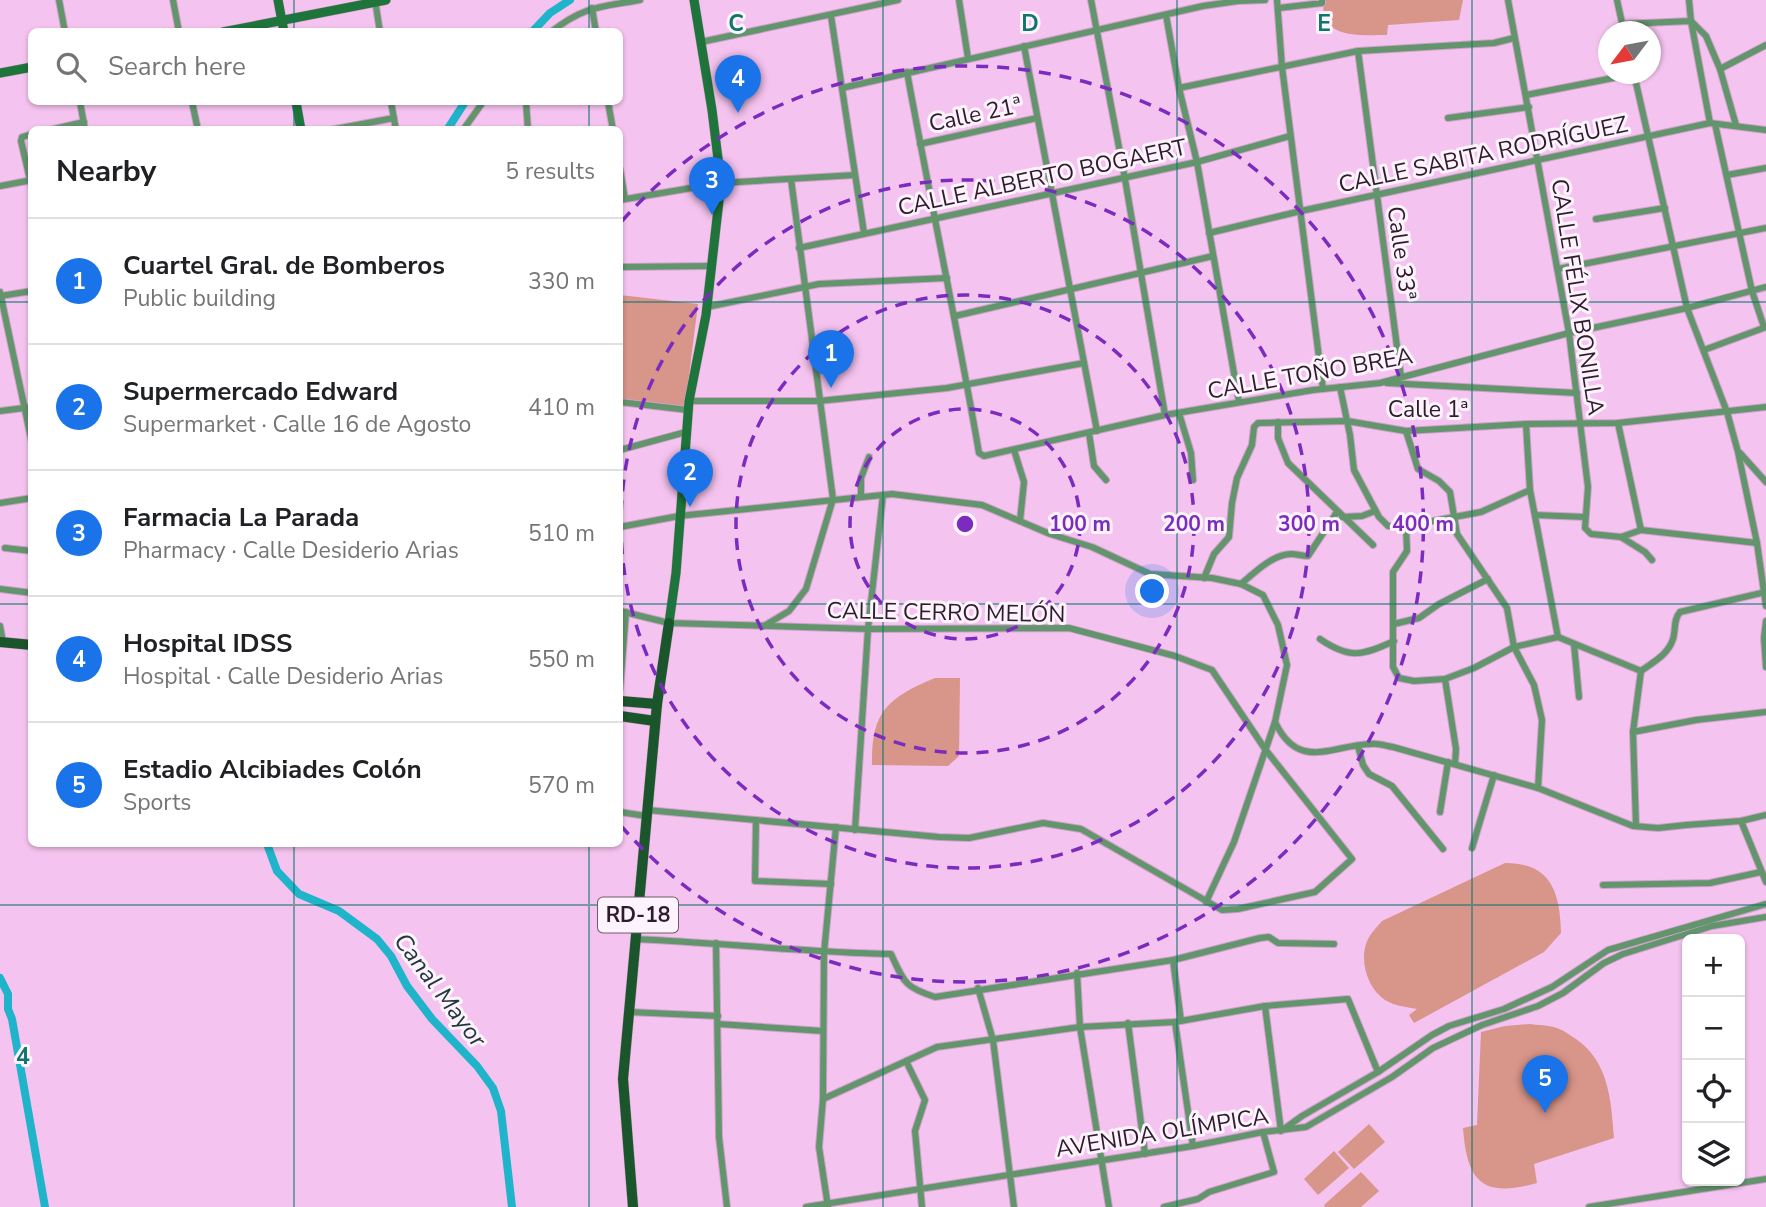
<!DOCTYPE html>
<html lang="en">
<head>
<meta charset="utf-8">
<style>
  :root { --surface:#fff; --page:#f6f6f6; --text:#202124; --muted:#757577; --line:#e0e0e0; --accent:#1a73e8 }
  body { margin:0; font-family:"Nunito Sans",sans-serif; background:var(--page); color:var(--text) }
  .controls { position:absolute; right:21px; bottom:21px; display:grid; overflow:hidden; border-radius:10px; box-shadow:0 2px 5px #0004 }
  .controls button { width:63px; height:63px; display:grid; place-items:center; padding:0; border:0; border-bottom:2px solid var(--line); background:var(--surface); color:var(--text); font:35px sans-serif }
  .compass { position:absolute; left:1598px; top:21px; width:63px; height:63px; border-radius:50%; background:var(--surface); box-shadow:0 2px 5px #0004; rotate:238deg }
  .you { position:absolute; left:1153px; top:592px; width:24px; height:24px; margin:-18px; border:5px solid #fff; border-radius:50%; background:#1a73e8; box-shadow:0 0 0 10px #1a73e833 }
  .badge { display:grid; place-items:center; width:46px; height:46px; border-radius:50%; background:var(--accent); color:#fff; font-size:23px; font-weight:700 }
  .pin { position:absolute; translate:-50% -58px; filter:drop-shadow(0 2px 4px #0008) }
  .pin::after { content:''; position:absolute; top:37px; width:24px; height:21px; background:inherit; clip-path:polygon(0 0,100% 0,50% 100%) }
  .list { margin:0; padding:0; list-style:none }
  h2 { display:flex; justify-content:space-between; align-items:center; height:91px; margin:0; padding:0 28px; font-size:30px }
  h2 small { font-size:23px; font-weight:400; color:var(--muted) }
  .list li { display:grid; grid-template-columns:46px 1fr auto; gap:21px; align-items:center; box-sizing:border-box; height:126px; padding:0 28px; border-top:2px solid var(--line) }
  .list b { display:block; font-size:26px; white-space:nowrap }
  .list p { margin:0; font-size:23px; white-space:nowrap; color:var(--muted) }
  .list em { font-size:23px; font-style:normal; color:var(--muted) }
  .icon { flex:none; width:38px; height:38px; fill:none; stroke:currentColor; stroke-width:2; stroke-linecap:round; stroke-linejoin:round }
  .map { position:relative; flex:none; width:1766px; height:1207px; overflow:hidden }
  .search { position:absolute; background:var(--surface); box-shadow:0 2px 5px #0004; left:28px; top:28px; width:595px; height:77px; display:flex; align-items:center; gap:18px; box-sizing:border-box; padding:0 24px; border-radius:10px; color:var(--muted); font-size:26px }
  .panel { position:absolute; background:var(--surface); box-shadow:0 2px 5px #0004; left:28px; top:126px; width:595px; height:721px; border-radius:10px }
  .map>svg:first-child { display:block }
  .green { fill:#d8958a }
  .lines { fill:none; stroke-linecap:round; stroke-linejoin:round }
  .canal { stroke:#1fb4c9; stroke-width:8 }
  .street-casing { stroke:#cda1c8; stroke-width:8 }
  .secondary-casing { stroke:#cda1c8; stroke-width:10 }
  .primary-casing { stroke:#cda1c8; stroke-width:11 }
  .street { stroke:#63956d; stroke-width:6 }
  .secondary { stroke:#1e743a; stroke-width:9 }
  .primary { stroke:#1b552c; stroke-width:10 }
  .grid { fill:none; stroke:#0f766e; stroke-width:2; stroke-opacity:0.55 }
  .ring { fill:none; stroke:#7b2cbf; stroke-width:3.5; stroke-dasharray:12 9 }
  .labels { text-anchor:middle; stroke-width:6; stroke-linejoin:round; paint-order:stroke }
  .shield { fill:#fdf3fc; stroke:#6c5c6a; stroke-width:2 }
  .shield-label { font-size:21px; font-weight:bold; fill:#2e1b2c }
  .street-label { font-size:23px; fill:#2e1b2c; stroke:#fdf3fc }
  .water-label { font-size:24px; font-style:italic; fill:#20373b; stroke:#fdf3fc }
  .grid-label { font-size:23px; text-anchor:middle; font-weight:bold; fill:#0f766e; stroke:#fdf3fc; stroke-width:6; stroke-linejoin:round; paint-order:stroke }
  .centre { fill:#7b2cbf; stroke:#fdf3fc; stroke-width:3.5 }
  .ring-label { font-size:21px; text-anchor:middle; font-weight:bold; fill:#7b2cbf; stroke:#fdf3fc; stroke-width:6; stroke-linejoin:round; paint-order:stroke }
</style>
</head>
<body>
<div class="map">
<svg width="1766" height="1207" viewBox="0 0 1766 1207">
  <rect width="100%" height="100%" fill="#f5c3ef"/>
  <!-- green -->
  <g class="green">
    <path d="M 1324,0 L 1463,0 L 1459,20 L 1388,25 L 1387,35 C 1362,35 1317,40 1324,0 Z"/>
    <path d="M 620,295 L 698,304 L 685,407 L 620,400 Z"/>
    <path d="M 935,678 L 960,678 L 959,756 L 948,766 L 872,765 C 871,712 887,698 935,678 Z"/>
    <path d="M 1505,863 C 1551,863 1560,892 1561,933 L 1544,952 L 1414,1023 L 1409,1015 L 1417,1009 C 1406,1007 1395,1006 1385,1000 C 1368,989 1360,963 1366,944 C 1369,935 1376,928 1382,921 Z"/>
    <path d="M 1529,1024 C 1538,1025 1548,1025 1557,1028 C 1563,1030 1570,1035 1576,1039 C 1609,1062 1611,1100 1614,1138 L 1534,1164 L 1537,1183 C 1483,1198 1467,1183 1463,1128 L 1477,1125 L 1481,1032 L 1505,1026 Z"/>
    <path d="M 1369,1124 L 1385,1142 L 1354,1169 L 1338,1152 Z"/>
    <path d="M 1334,1151 L 1349,1168 L 1318,1195 L 1304,1179 Z"/>
    <path d="M 1361,1172 L 1379,1191 L 1361,1207 L 1325,1207 L 1324,1205 Z"/>
  </g>
  <g class="lines">
    <!-- canal -->
    <g class="canal">
      <path d="M 532,32 L 550,13 L 570,0"/>
      <path d="M 447,130 L 465,102"/>
      <path d="M 267,844 L 277,871 L 299,894 L 339,911 L 377,939 L 391,956 L 407,986 L 432,1019 L 477,1066 L 493,1088 L 501,1111 L 512,1207"/>
      <path d="M 0,978 L 8,994 L 8,1009 L 12,1019 L 45,1207"/>
    </g>
    <!-- street casing -->
    <g class="street-casing">
      <g id="street">
        <path d="M 59,0 L 65,32"/>
        <path d="M 173,0 L 179,32"/>
        <path d="M 375,0 L 380,32"/>
        <path d="M 959,0 L 968,58"/>
        <path d="M 1091,0 L 1125,179 L 1165,415"/>
        <path d="M 1277,0 L 1282,67 L 1323,389"/>
        <path d="M 1508,0 L 1569,333 L 1588,487 L 1585,528 L 1591,534 L 1621,537 L 1641,530 L 1757,543"/>
        <path d="M 1617,0 L 1624,32"/>
        <path d="M 1689,0 L 1691,21 L 1710,123"/>
        <path d="M 592,8 L 596,32"/>
        <path d="M 1279,8 L 1322,3 L 1322,0"/>
        <path d="M 1166,15 L 1179,88 L 1197,162 L 1239,402"/>
        <path d="M 831,16 L 864,233"/>
        <path d="M 1622,24 L 1691,21 L 1706,36 L 1720,69 L 1736,125"/>
        <path d="M 551,32 C 584,6 600,7 640,0"/>
        <path d="M 701,42 L 898,0"/>
        <path d="M 1024,46 L 1097,431"/>
        <path d="M 1358,51 L 1401,377"/>
        <path d="M 1720,69 L 1766,45"/>
        <path d="M 907,72 C 930,199 957,325 979,453 L 984,456 L 1165,415 L 1313,390 L 1380,383 L 1569,333 L 1687,308 L 1766,287"/>
        <path d="M 1634,74 L 1687,308 L 1727,412 L 1738,452 L 1757,543 L 1766,606"/>
        <path d="M 842,88 L 1203,6 L 1238,1 L 1265,0"/>
        <path d="M 1179,88 L 1358,51 L 1494,43 L 1514,38"/>
        <path d="M 1526,95 L 1634,74"/>
        <path d="M 80,102 L 85,130"/>
        <path d="M 192,102 L 198,130"/>
        <path d="M 391,102 L 396,130"/>
        <path d="M 526,102 L 528,130"/>
        <path d="M 608,102 L 613,130"/>
        <path d="M 1448,118 L 1529,107"/>
        <path d="M 1715,124 L 1752,291 L 1764,327"/>
        <path d="M 50,130 L 84,122"/>
        <path d="M 330,130 L 394,118"/>
        <path d="M 463,130 L 483,102"/>
        <path d="M 32,134 L 22,137 L 21,141 L 32,188"/>
        <path d="M 920,144 L 1037,118"/>
        <path d="M 620,169 L 625,199"/>
        <path d="M 1727,175 L 1766,168"/>
        <path d="M 0,186 L 32,180"/>
        <path d="M 620,200 L 721,183 L 855,175"/>
        <path d="M 1596,219 L 1665,208"/>
        <path d="M 1209,233 L 1301,211 L 1710,123 L 1766,130"/>
        <path d="M 799,248 L 1197,162 L 1290,136"/>
        <path d="M 620,267 L 712,266"/>
        <path d="M 1558,269 L 1766,228"/>
        <path d="M 0,292 L 32,443"/>
        <path d="M 0,296 L 32,291"/>
        <path d="M 707,307 L 819,284 L 947,278"/>
        <path d="M 955,316 L 1213,256"/>
        <path d="M 1704,350 L 1766,327"/>
        <path d="M 1387,383 L 1577,393"/>
        <path d="M 1340,387 L 1350,435 L 1354,470 L 1379,517 L 1388,526 L 1406,526 L 1481,512 L 1530,490"/>
        <path d="M 689,401 L 819,401 L 947,388 L 1084,363"/>
        <path d="M 620,402 L 688,410"/>
        <path d="M 0,411 L 32,407"/>
        <path d="M 1179,413 L 1191,453 L 1193,480"/>
        <path d="M 1278,422 L 1278,438 L 1288,463 L 1373,545"/>
        <path d="M 1618,423 L 1641,530"/>
        <path d="M 1526,424 L 1530,490 L 1558,637"/>
        <path d="M 1406,431 L 1418,469 L 1439,481 L 1450,492 L 1457,534 L 1507,608 L 1514,647 L 1534,685 L 1542,720 L 1538,788"/>
        <path d="M 1089,433 L 1094,466 L 1106,480"/>
        <path d="M 620,450 L 686,432"/>
        <path d="M 1014,450 L 1024,482 L 1020,521"/>
        <path d="M 1740,453 L 1766,482"/>
        <path d="M 861,497 L 861,478 L 869,457"/>
        <path d="M 0,503 L 32,498"/>
        <path d="M 1535,515 L 1585,517"/>
        <path d="M 1342,517 L 1362,516 L 1375,511"/>
        <path d="M 1406,526 L 1407,551 L 1393,572 L 1393,667 L 1399,678 L 1414,681 L 1445,679 L 1474,668 L 1514,647 L 1558,637 L 1641,671"/>
        <path d="M 620,527 L 679,516 L 892,494 L 982,505 L 1050,534 L 1092,547 L 1150,574 L 1212,578 L 1241,584 L 1263,595 L 1278,625 L 1287,665 L 1275,722 L 1234,842 L 1206,902"/>
        <path d="M 1621,537 L 1645,552 L 1652,560"/>
        <path d="M 5,548 L 32,551"/>
        <path d="M 1204,578 L 1214,554 L 1229,537 L 1232,503 L 1237,478 L 1252,445 L 1254,427 L 1258,423 L 1347,421 L 1406,431 L 1526,424 L 1618,423 L 1766,407"/>
        <path d="M 1241,584 C 1254,573 1273,554 1291,554 C 1297,554 1302,556 1308,556 L 1337,512"/>
        <path d="M 0,589 L 32,593"/>
        <path d="M 620,611 L 669,623 L 868,629 L 1069,628 L 1175,656 L 1212,670 L 1265,749 L 1352,859 L 1315,892 L 1238,909 L 1222,910 L 1081,829 L 1043,823 L 969,838 L 939,837 L 647,810"/>
        <path d="M 1766,621 L 1764,638 L 1766,667"/>
        <path d="M 1394,624 L 1419,618 L 1439,604 L 1488,579"/>
        <path d="M 0,626 L 3,642"/>
        <path d="M 764,626 L 789,611 L 806,589 L 833,499 L 791,179"/>
        <path d="M 1320,639 C 1349,659 1362,656 1394,641"/>
        <path d="M 1574,644 L 1579,697"/>
        <path d="M 1445,679 L 1456,749 L 1455,764"/>
        <path d="M 620,689 L 626,612"/>
        <path d="M 1275,722 C 1299,772 1331,745 1371,744 C 1378,743 1386,746 1393,747 L 1538,788 L 1633,826 L 1658,828 L 1686,825 L 1741,821 L 1766,815"/>
        <path d="M 1633,732 L 1696,720 L 1766,712"/>
        <path d="M 1358,746 L 1363,765 L 1369,774 L 1392,786 L 1443,849"/>
        <path d="M 620,812 L 646,816"/>
        <path d="M 1440,812 L 1448,762"/>
        <path d="M 756,820 L 755,881 L 831,884"/>
        <path d="M 1741,821 L 1766,882"/>
        <path d="M 1636,826 L 1633,732 L 1641,671 C 1653,662 1668,655 1673,639 C 1676,630 1673,620 1680,612 L 1766,592"/>
        <path d="M 855,830 L 868,629 L 883,495"/>
        <path d="M 1472,848 L 1494,775"/>
        <path d="M 1603,885 L 1710,883 L 1761,872"/>
        <path d="M 635,939 C 721,943 806,952 891,954 C 904,982 904,987 935,997 L 1173,960 L 1260,938 L 1269,937 L 1278,943 L 1334,944"/>
        <path d="M 716,943 L 719,1137 L 727,1207"/>
        <path d="M 1173,960 L 1181,1021"/>
        <path d="M 1077,973 L 1080,1027 L 1109,1207"/>
        <path d="M 978,988 L 993,1040 L 1014,1207"/>
        <path d="M 1265,1006 L 1281,1131"/>
        <path d="M 629,1012 L 718,1016"/>
        <path d="M 1175,1022 L 1193,1146"/>
        <path d="M 1128,1023 L 1145,1154"/>
        <path d="M 718,1024 L 823,1031"/>
        <path d="M 906,1061 L 925,1100 L 915,1131 L 922,1207"/>
        <path d="M 823,1099 L 937,1047 L 1080,1027 L 1175,1022 L 1265,1006 L 1348,999 L 1378,1072"/>
        <path d="M 1284,1129 L 1302,1116 L 1378,1072 L 1432,1035 L 1449,1026 L 1504,1009 L 1552,987 L 1608,950 L 1766,904"/>
        <path d="M 806,1207 L 1193,1146 L 1263,1132 L 1306,1127 L 1392,1077 L 1433,1048 L 1482,1025 L 1538,1006 L 1563,993 L 1604,963 L 1623,954 L 1712,926 L 1766,917"/>
        <path d="M 828,1207 L 819,1147 L 823,1099 L 824,953 L 836,827"/>
        <path d="M 1164,1207 L 1198,1199 L 1209,1192 L 1274,1172 L 1263,1132"/>
        <path d="M 1589,1207 L 1766,1179"/>
      </g>
    </g>
    <!-- secondary casing -->
    <g class="secondary-casing">
      <g id="secondary">
        <path d="M 278,0 L 284,32"/>
        <path d="M 223,32 L 386,0"/>
        <path d="M 0,73 L 32,67"/>
        <path d="M 296,102 L 301,130"/>
        <path d="M 669,623 L 676,573 L 689,401 L 706,315 L 721,183 L 712,110 L 694,0"/>
      </g>
    </g>
    <!-- primary casing -->
    <g class="primary-casing">
      <g id="primary">
        <path d="M 0,642 L 32,645"/>
        <path d="M 620,701 L 657,704"/>
        <path d="M 620,716 L 655,721"/>
        <path d="M 633,1207 L 623,1079 L 657,704 L 669,623"/>
      </g>
    </g>
    <!-- street -->
    <use href="#street" class="street"/>
    <!-- secondary -->
    <use href="#secondary" class="secondary"/>
    <!-- primary -->
    <use href="#primary" class="primary"/>
  </g>
  <!-- grid -->
  <path class="grid" d="M 294,0 L 294,32M 589,0 L 589,32M 883,0 L 883,1207M 1177,0 L 1177,1207M 1472,0 L 1472,1207M 294,102 L 294,130M 589,102 L 589,130M 0,302 L 32,302M 620,302 L 1766,302M 0,604 L 32,604M 620,604 L 1766,604M 294,844 L 294,1207M 589,844 L 589,1207M 0,905 L 1766,905"/>
  <!-- distance rings -->
  <g class="ring">
    <circle cx="965" cy="524" r="115"/>
    <circle cx="965" cy="524" r="229"/>
    <circle cx="965" cy="524" r="344"/>
    <path d="M622 221A458 458 0 1 1 622 827"/>
  </g>
  <g class="labels">
    <!-- shield labels -->
    <rect class="shield" x="598" y="897.5" width="80" height="35" rx="5"/>
    <g class="shield-label">
      <text x="638" y="922">RD-18</text>
    </g>
    <!-- street labels -->
    <g class="street-label">
      <text transform="translate(975 114) rotate(-12)" y="8">Calle 21ª</text>
      <text transform="translate(1483 154) rotate(-12)" y="8">CALLE SABITA RODRÍGUEZ</text>
      <text transform="translate(1042 177) rotate(-12)" y="8">CALLE ALBERTO BOGAERT</text>
      <text transform="translate(1402 253) rotate(82)" y="8">Calle 33ª</text>
      <text transform="translate(1578 297) rotate(81)" y="8">CALLE FÉLIX BONILLA</text>
      <text transform="translate(1310 373) rotate(-10)" y="8">CALLE TOÑO BREA</text>
      <text x="1428" y="417">Calle 1ª</text>
      <text transform="translate(946 612) rotate(1)" y="8">CALLE CERRO MELÓN</text>
      <text transform="translate(1162 1132) rotate(-9)" y="8">AVENIDA OLÍMPICA</text>
    </g>
    <!-- water labels -->
    <g class="water-label">
      <text transform="translate(440 990) rotate(53)" y="8">Canal Mayor</text>
    </g>
  </g>
  <g class="grid-label">
    <text x="736" y="31">C</text>
    <text x="1030" y="31">D</text>
    <text x="1324" y="31">E</text>
    <text x="23" y="1064">4</text>
  </g>
  <circle cx="965" cy="524" r="10" class="centre"/>
  <g class="ring-label">
    <text x="1080" y="531">100 m</text>
    <text x="1194" y="531">200 m</text>
    <text x="1309" y="531">300 m</text>
    <text x="1423" y="531">400 m</text>
  </g>
</svg>
<div class="controls">
<button>+</button>
<button>−</button>
<button><svg class="icon" aria-label="locate" viewBox="0 0 24 24"><circle cx="12" cy="12" r="6"/><path d="M12 2v4M12 18v4M2 12h4M18 12h4"/></svg></button>
<button><svg class="icon" aria-label="layers" viewBox="0 0 24 24"><path d="M12 4l9 5-9 5-9-5zM3 14l9 5 9-5"/></svg></button>
</div>
<svg class="compass" viewBox="-18 -18 36 36"><path d="M0-13l5 13h-10z" fill="#e53935"/><path d="M0 13l5-13h-10z" fill="#757577"/></svg>
<div class="you"></div>
<div class="pin badge" style="left:831px;top:388px">1</div>
<div class="pin badge" style="left:690px;top:507px">2</div>
<div class="pin badge" style="left:712px;top:215px">3</div>
<div class="pin badge" style="left:738px;top:113px">4</div>
<div class="pin badge" style="left:1545px;top:1113px">5</div>
<div class="search"><svg class="icon" aria-label="search" viewBox="0 0 24 24"><circle cx="10" cy="10" r="6"/><path d="M15 15l6 6"/></svg>Search here</div>
<section class="panel">
<h2>Nearby<small>5 results</small></h2>
<ul class="list">
<li><span class="badge">1</span><div><b>Cuartel Gral. de Bomberos</b><p>Public building</p></div><em>330 m</em></li>
<li><span class="badge">2</span><div><b>Supermercado Edward</b><p>Supermarket · Calle 16 de Agosto</p></div><em>410 m</em></li>
<li><span class="badge">3</span><div><b>Farmacia La Parada</b><p>Pharmacy · Calle Desiderio Arias</p></div><em>510 m</em></li>
<li><span class="badge">4</span><div><b>Hospital IDSS</b><p>Hospital · Calle Desiderio Arias</p></div><em>550 m</em></li>
<li><span class="badge">5</span><div><b>Estadio Alcibiades Colón</b><p>Sports</p></div><em>570 m</em></li>
</ul>
</section>
</div>
</body>
</html>
